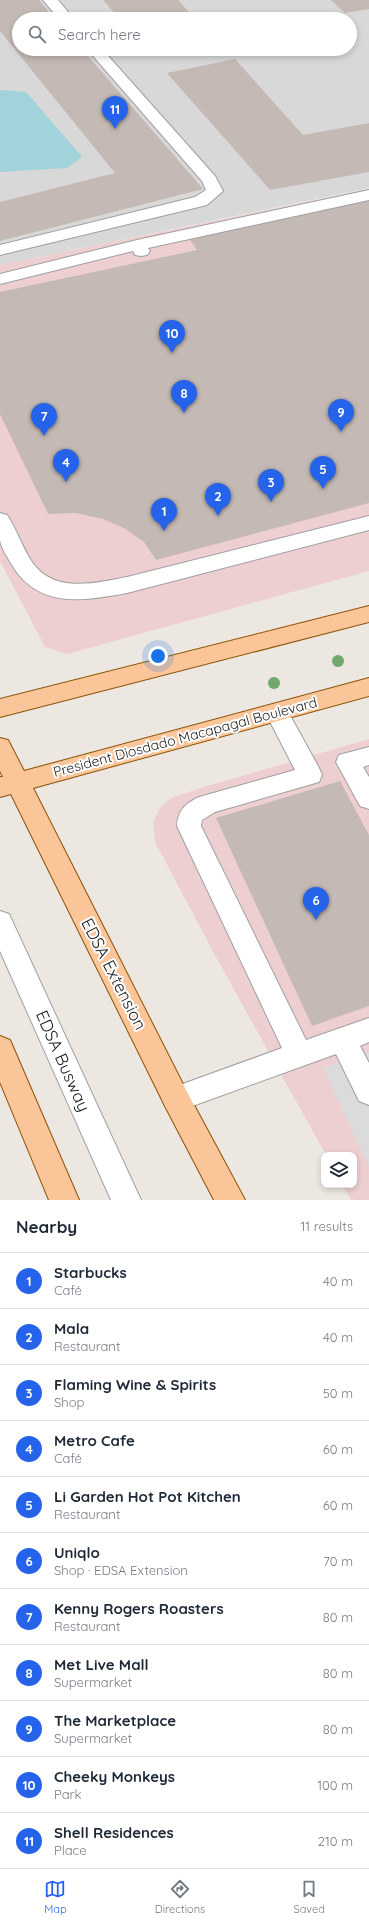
<!DOCTYPE html>
<html lang="en">
<head>
<meta charset="utf-8">
<style>
  :root { --surface:#fff; --page:#f2f2f3; --text:#1f2937; --muted:#747a83; --line:#e0e1e3; --accent:#2563eb }
  body { margin:0; font-family:Quicksand,sans-serif; background:var(--page); color:var(--text) }
  .controls { position:absolute; right:12px; bottom:12px; display:grid; overflow:hidden; border-radius:8px; box-shadow:0 2px 6px #0003 }
  .controls button { width:36px; height:36px; display:grid; place-items:center; padding:0; border:0; border-bottom:1px solid var(--line); background:var(--surface); color:var(--text); font:20px sans-serif }
  .you { position:absolute; left:158px; top:656px; width:14px; height:14px; margin:-10px; border:3px solid #fff; border-radius:50%; background:#1a73e8; box-shadow:0 0 0 6px #1a73e833 }
  .badge { display:grid; place-items:center; width:26px; height:26px; border-radius:50%; background:var(--accent); color:#fff; font-size:13px; font-weight:700 }
  .pin { position:absolute; translate:-50% -33px; filter:drop-shadow(0 1px 2px #0008) }
  .pin::after { content:''; position:absolute; top:21px; width:14px; height:12px; background:inherit; clip-path:polygon(0 0,100% 0,50% 100%) }
  .list { margin:0; padding:0; list-style:none }
  h2 { display:flex; justify-content:space-between; align-items:center; height:52px; margin:0; padding:0 16px; font-size:17px }
  h2 small { font-size:13px; font-weight:400; color:var(--muted) }
  .list li { display:grid; grid-template-columns:26px 1fr auto; gap:12px; align-items:center; box-sizing:border-box; height:56px; padding:0 16px; border-top:1px solid var(--line) }
  .list b { display:block; font-size:15px; white-space:nowrap }
  .list p { margin:0; font-size:13px; white-space:nowrap; color:var(--muted) }
  .list em { font-size:13px; font-style:normal; color:var(--muted) }
  .icon { flex:none; width:22px; height:22px; fill:none; stroke:currentColor; stroke-width:2; stroke-linecap:round; stroke-linejoin:round }
  .map { position:relative; flex:none; width:369px; height:1200px; overflow:hidden }
  .search { position:absolute; background:var(--surface); box-shadow:0 2px 6px #0003; left:12px; right:12px; top:12px; height:44px; display:flex; align-items:center; gap:10px; box-sizing:border-box; padding:0 14px; border-radius:22px; color:var(--muted); font-size:15px }
  .sheet { height:668px; background:var(--surface) }
  nav { display:flex; justify-content:space-around; align-items:center; box-sizing:border-box; height:56px; border-top:1px solid var(--line); background:var(--surface); font-size:11px; color:var(--muted) }
  nav a { display:grid; justify-items:center; gap:2px }
  nav .on { color:var(--accent) }
  .map>svg:first-child { display:block }
  .residential { fill:#d9d8d8; fill-rule:evenodd }
  .commercial { fill:#eecfd1 }
  .parking { fill:#dbdbdb }
  .water { fill:#a1d3da }
  .building { fill:#c4b9b4 }
  .lines { fill:none; stroke-linecap:round; stroke-linejoin:round }
  .minor-casing { stroke:#9f9f9f; stroke-width:2 }
  .major-casing { stroke:#8e5204; stroke-width:2 }
  .minor { fill:#fff; fill-rule:evenodd }
  .major { fill:#f9c599; fill-rule:evenodd }
  .tree { fill:#73a86d }
  .labels { text-anchor:middle; stroke-width:4; stroke-linejoin:round; paint-order:stroke }
  .street-label { font-size:14px; fill:#1b1b1b; stroke:#fff }
  .near-street-label { font-size:17px; fill:#1b1b1b; stroke:#fff }
</style>
</head>
<body>
<div class="map">
<svg width="369" height="1200" viewBox="0 0 369 1200">
  <rect width="100%" height="100%" fill="#ece7e1"/>
  <!-- residential -->
  <path class="residential" d="M 0,0 L 369,0 L 369,188 L 0,265 ZM 19,19 L 350,19 L 350,49 L 19,49 Z"/>
  <!-- commercial -->
  <g class="commercial">
    <path d="M 369,189 L 369,571 L 67,654 L 45,647 L 0,561 L 0,265 Z"/>
    <path d="M 369,739 L 369,1200 L 351,1200 L 342,1185 L 354,1185 L 354,1155 L 326,1155 L 216,957 L 155,842 L 153,822 L 161,807 L 171,798 L 201,788 Z"/>
  </g>
  <!-- parking -->
  <path class="parking" d="M 369,1052 L 369,1167 L 323,1068 Z"/>
  <!-- water -->
  <path class="water" d="M 0,90 L 26,92 L 82,157 L 67,168 L 0,172 Z"/>
  <!-- building -->
  <g class="building">
    <path d="M 0,0 L 39,0 L 55,19 L 19,19 L 19,49 L 82,49 L 203,189 L 0,241 L 0,202 L 115,173 L 0,31 Z"/>
    <path d="M 103,0 L 178,0 L 195,19 L 120,19 Z"/>
    <path d="M 331,0 L 369,0 L 369,9 L 345,13 Z"/>
    <path d="M 235,59 L 303,135 L 369,123 L 369,172 L 270,190 L 167,73 Z"/>
    <path d="M 369,198 L 369,503 L 156,560 L 144,542 L 124,528 L 103,519 L 76,513 L 48,514 L 0,414 L 0,292 L 197,250 L 187,235 Z"/>
    <path d="M 340,781 L 369,835 L 369,1006 L 312,1026 L 216,818 Z"/>
  </g>
  <g class="lines">
    <!-- minor casing -->
    <g class="minor-casing">
      <g id="minor">
        <path d="M 43,0 L 58,0 L 74,19 L 59,19 Z"/>
        <path d="M 87,49 L 102,49 L 215,176 L 223,191 L 207,205 L 0,255 L 0,245 L 195,197 L 206,190 L 202,181 Z"/>
        <path d="M 369,190 L 369,200 L 148,248 L 150,251 L 147,255 L 141,256 L 135,255 L 133,251 L 0,284 L 0,274 L 137,240 Z"/>
        <path d="M 0,513 L 7,515 C 17,530 22,547 32,562 C 54,594 95,583 127,577 L 369,516 L 369,530 L 127,593 C 84,601 38,609 12,565 C 8,558 1,548 0,540 C 0,531 0,522 0,513 Z"/>
        <path d="M 277,703 L 285,706 L 319,768 L 322,775 L 319,782 L 215,812 L 202,820 L 201,826 L 306,1040 L 369,1018 L 369,1042 L 360,1046 L 369,1063 L 369,1105 L 359,1101 L 336,1054 L 176,1112 L 166,1108 L 162,1099 L 166,1090 L 282,1048 L 177,826 C 178,810 185,804 199,797 L 295,770 L 265,712 L 269,706 Z"/>
        <path d="M 369,747 L 369,765 L 363,767 L 369,777 L 369,809 L 360,806 L 336,762 L 339,755 Z"/>
        <path d="M 0,911 L 9,914 L 141,1200 L 111,1200 L 0,951 Z"/>
      </g>
    </g>
    <!-- major casing -->
    <g class="major-casing">
      <g id="major">
        <path d="M 369,606 L 369,622 L 0,717 L 0,699 Z"/>
        <path d="M 369,678 L 369,696 L 33,788 L 186,1090 L 245,1200 L 214,1200 L 166,1108 L 11,794 L 0,797 L 0,777 L 3,777 L 0,771 L 0,738 L 8,740 L 24,771 Z"/>
        <path d="M 0,1036 L 10,1040 L 79,1200 L 49,1200 L 0,1082 Z"/>
      </g>
    </g>
    <!-- minor -->
    <use href="#minor" class="minor"/>
    <!-- major -->
    <use href="#major" class="major"/>
  </g>
  <!-- trees -->
  <g class="tree">
    <circle cx="338" cy="661" r="6"/>
    <circle cx="274" cy="683" r="6"/>
  </g>
  <g class="labels">
    <!-- street labels -->
    <g class="street-label">
      <text transform="translate(185 737) rotate(-15)" y="5">President Diosdado Macapagal Boulevard</text>
    </g>
    <!-- near-street labels -->
    <g class="near-street-label">
      <text transform="translate(114 974) rotate(63)" y="6">EDSA Extension</text>
      <text transform="translate(63 1061) rotate(66)" y="6">EDSA Busway</text>
    </g>
  </g>
</svg>
<div class="controls">
<button><svg class="icon" aria-label="layers" viewBox="0 0 24 24"><path d="M12 4l9 5-9 5-9-5zM3 14l9 5 9-5"/></svg></button>
</div>
<div class="you"></div>
<div class="pin badge" style="left:164px;top:531px">1</div>
<div class="pin badge" style="left:218px;top:516px">2</div>
<div class="pin badge" style="left:271px;top:502px">3</div>
<div class="pin badge" style="left:66px;top:482px">4</div>
<div class="pin badge" style="left:323px;top:489px">5</div>
<div class="pin badge" style="left:316px;top:920px">6</div>
<div class="pin badge" style="left:44px;top:436px">7</div>
<div class="pin badge" style="left:184px;top:413px">8</div>
<div class="pin badge" style="left:341px;top:432px">9</div>
<div class="pin badge" style="left:172px;top:353px">10</div>
<div class="pin badge" style="left:115px;top:129px">11</div>
<div class="search"><svg class="icon" aria-label="search" viewBox="0 0 24 24"><circle cx="10" cy="10" r="6"/><path d="M15 15l6 6"/></svg>Search here</div>
</div>
<section class="sheet">
<h2>Nearby<small>11 results</small></h2>
<ul class="list">
<li><span class="badge">1</span><div><b>Starbucks</b><p>Café</p></div><em>40 m</em></li>
<li><span class="badge">2</span><div><b>Mala</b><p>Restaurant</p></div><em>40 m</em></li>
<li><span class="badge">3</span><div><b>Flaming Wine &amp; Spirits</b><p>Shop</p></div><em>50 m</em></li>
<li><span class="badge">4</span><div><b>Metro Cafe</b><p>Café</p></div><em>60 m</em></li>
<li><span class="badge">5</span><div><b>Li Garden Hot Pot Kitchen</b><p>Restaurant</p></div><em>60 m</em></li>
<li><span class="badge">6</span><div><b>Uniqlo</b><p>Shop · EDSA Extension</p></div><em>70 m</em></li>
<li><span class="badge">7</span><div><b>Kenny Rogers Roasters</b><p>Restaurant</p></div><em>80 m</em></li>
<li><span class="badge">8</span><div><b>Met Live Mall</b><p>Supermarket</p></div><em>80 m</em></li>
<li><span class="badge">9</span><div><b>The Marketplace</b><p>Supermarket</p></div><em>80 m</em></li>
<li><span class="badge">10</span><div><b>Cheeky Monkeys</b><p>Park</p></div><em>100 m</em></li>
<li><span class="badge">11</span><div><b>Shell Residences</b><p>Place</p></div><em>210 m</em></li>
</ul>
</section>
<nav>
<a class="on"><svg class="icon" aria-label="map" viewBox="0 0 24 24"><path d="M3 6l6-2 6 2 6-2v14l-6 2-6-2-6 2zM9 4v14M15 6v14"/></svg>Map</a>
<a><svg class="icon" aria-label="directions" viewBox="0 0 24 24"><path d="M12 3l9 9-9 9-9-9zM9 14v-3h6M13 9l2 2-2 2"/></svg>Directions</a>
<a><svg class="icon" aria-label="saved" viewBox="0 0 24 24"><path d="M7 4h10v16l-5-4-5 4z"/></svg>Saved</a>
</nav>
</body>
</html>
